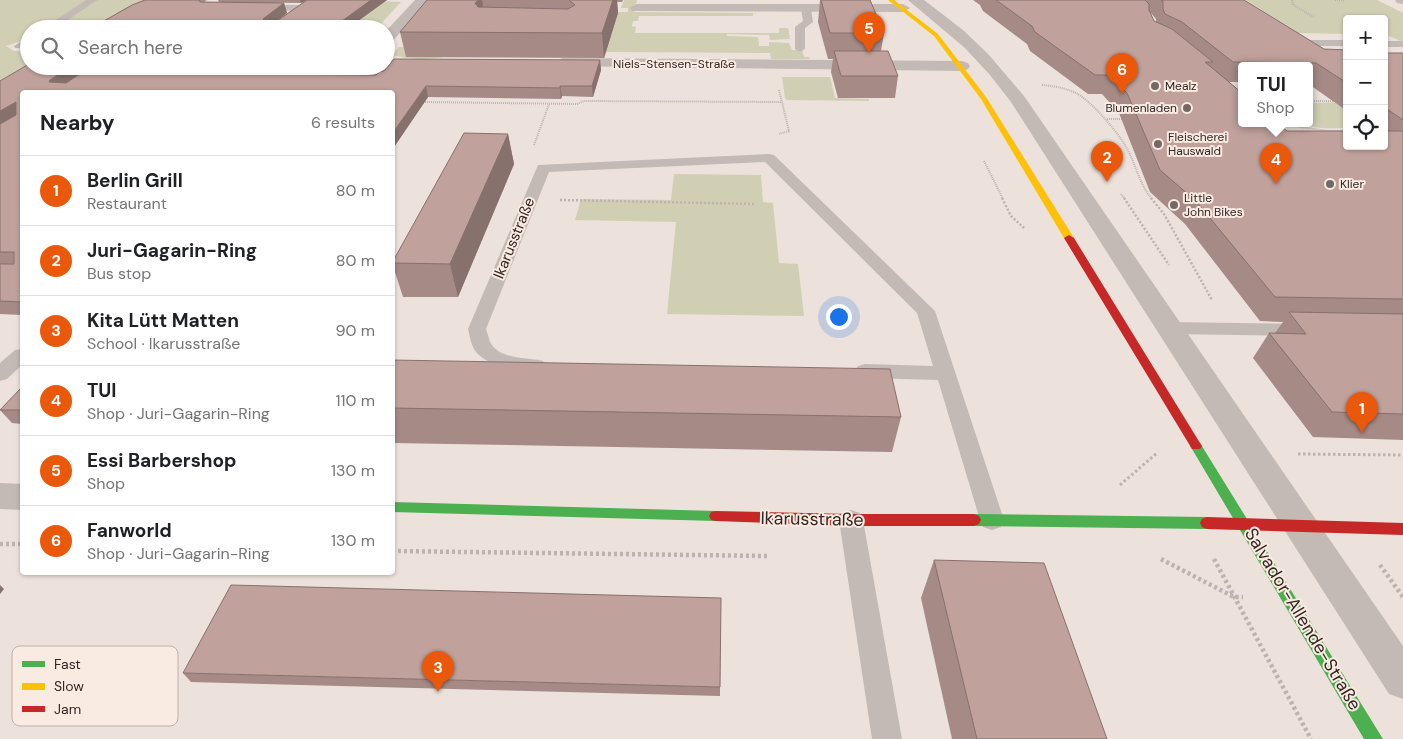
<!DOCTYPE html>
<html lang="en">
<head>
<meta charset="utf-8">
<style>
  :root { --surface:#fff; --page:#f6f6f6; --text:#202124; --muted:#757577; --line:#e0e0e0; --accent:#ea580c }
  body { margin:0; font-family:"DM Sans",sans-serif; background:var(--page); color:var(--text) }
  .controls { position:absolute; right:15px; top:15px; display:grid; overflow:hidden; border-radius:5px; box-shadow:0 1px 4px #0004 }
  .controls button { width:45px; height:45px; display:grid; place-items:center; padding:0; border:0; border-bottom:1px solid var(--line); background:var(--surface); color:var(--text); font:25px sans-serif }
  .you { position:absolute; left:838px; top:316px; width:18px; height:18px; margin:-12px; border:4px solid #fff; border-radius:50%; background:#1a73e8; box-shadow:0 0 0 8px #1a73e833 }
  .badge { display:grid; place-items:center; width:32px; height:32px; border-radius:50%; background:var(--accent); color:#fff; font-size:16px; font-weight:700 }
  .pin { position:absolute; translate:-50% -41px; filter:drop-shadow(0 1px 2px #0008) }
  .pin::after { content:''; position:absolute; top:26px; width:18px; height:15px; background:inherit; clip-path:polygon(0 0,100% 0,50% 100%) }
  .popup { position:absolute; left:1238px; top:62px; width:75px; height:65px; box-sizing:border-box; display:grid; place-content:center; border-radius:5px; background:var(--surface); filter:drop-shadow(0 1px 4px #0005); font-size:16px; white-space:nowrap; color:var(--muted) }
  .popup b { font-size:19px; color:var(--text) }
  .popup::after { content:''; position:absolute; left:50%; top:100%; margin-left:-10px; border:10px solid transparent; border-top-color:var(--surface) }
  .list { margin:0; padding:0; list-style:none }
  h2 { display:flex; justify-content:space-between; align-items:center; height:65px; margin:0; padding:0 20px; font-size:21px }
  h2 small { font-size:16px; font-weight:400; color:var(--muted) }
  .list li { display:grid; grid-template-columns:32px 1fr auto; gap:15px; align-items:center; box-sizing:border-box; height:70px; padding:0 20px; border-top:1px solid var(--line) }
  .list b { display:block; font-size:19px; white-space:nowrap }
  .list p { margin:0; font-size:16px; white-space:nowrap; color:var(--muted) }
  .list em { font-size:16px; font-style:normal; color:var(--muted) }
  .icon { flex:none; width:28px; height:28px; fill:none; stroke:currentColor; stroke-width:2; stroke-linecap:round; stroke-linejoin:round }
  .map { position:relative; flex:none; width:1403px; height:739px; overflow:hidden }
  .search { position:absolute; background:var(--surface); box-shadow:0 1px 4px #0004; left:20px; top:20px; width:375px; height:55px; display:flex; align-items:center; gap:12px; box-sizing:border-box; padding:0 18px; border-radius:28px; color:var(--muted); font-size:19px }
  .panel { position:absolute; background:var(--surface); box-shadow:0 1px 4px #0004; left:20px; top:90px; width:375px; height:485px; border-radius:5px }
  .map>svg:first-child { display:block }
  .green { fill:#d0cfb4 }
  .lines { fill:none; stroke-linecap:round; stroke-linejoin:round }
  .path-far3 { stroke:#bdb2ae; stroke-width:2; stroke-dasharray:1 1; stroke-linecap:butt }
  .path-far2 { stroke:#bdb2ae; stroke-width:2.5; stroke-dasharray:2 2; stroke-linecap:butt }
  .path-far1 { stroke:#bdb2ae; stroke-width:3; stroke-dasharray:2.5 2.5; stroke-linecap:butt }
  .path { stroke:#bdb2ae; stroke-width:4.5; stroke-dasharray:3 3; stroke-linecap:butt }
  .lane { fill:#c4bab5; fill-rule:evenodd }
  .street { fill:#c4bab5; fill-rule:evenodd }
  .fast { fill:#4caf50; fill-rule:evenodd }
  .slow { fill:#ffc107; fill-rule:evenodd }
  .jam { fill:#c62828; fill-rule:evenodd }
  .wall { fill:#a58a86; fill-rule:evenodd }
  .shaded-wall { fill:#86716d }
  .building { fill:#c0a19c; stroke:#86716d }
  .poi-dot { fill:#746864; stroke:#f9ebe2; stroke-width:2 }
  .labels { text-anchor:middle; stroke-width:4; stroke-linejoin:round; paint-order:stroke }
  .far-street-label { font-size:12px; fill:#342724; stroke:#f9ebe2 }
  .far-poi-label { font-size:12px; fill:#342724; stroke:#f9ebe2; text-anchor:start }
  .street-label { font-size:15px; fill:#342724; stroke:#f9ebe2 }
  .near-street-label { font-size:18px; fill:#342724; stroke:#f9ebe2 }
  .key { fill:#f9ebe2; stroke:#beb0a9; stroke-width:1 }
  .key-label { font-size:14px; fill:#342724 }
</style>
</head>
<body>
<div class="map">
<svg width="1403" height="739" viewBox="0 0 1403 739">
  <rect width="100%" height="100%" fill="#ece1db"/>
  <!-- green -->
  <g class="green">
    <path d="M 0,0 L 89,0 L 42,29 L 29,29 L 29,37 L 19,42 L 6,46 L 14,51 L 29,51 L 29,66 L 0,96 Z"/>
    <path d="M 98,0 L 208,0 L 201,5 L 109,29 L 53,29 Z"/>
    <path d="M 624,0 L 637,0 L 634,12 L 753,13 L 753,16 L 639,16 L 638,21 L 633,21 L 632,26 L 636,27 L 635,33 L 779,33 L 779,28 L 788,28 L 790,39 L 770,40 L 769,35 L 727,34 L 727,36 L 758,37 L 759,46 L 769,46 L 769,42 L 789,43 L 792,50 L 802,50 L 804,57 L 809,57 L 810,59 L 771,59 L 770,53 L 469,51 C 443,59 419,62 392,55 L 399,47 L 421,47 L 438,43 L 403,42 L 426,15 L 614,26 L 618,12 L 628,12 L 628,8 L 621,8 Z"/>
    <path d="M 1246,0 L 1377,0 L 1403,13 L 1403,42 L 1384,34 L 1384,19 L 1347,19 L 1347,34 L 1298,33 Z"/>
    <path d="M 378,1 L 401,2 L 376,29 L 313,29 Z"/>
    <path d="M 782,77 L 830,77 L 835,98 L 869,99 L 869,101 L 787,100 L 785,98 Z"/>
    <path d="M 1347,102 L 1347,128 C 1333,128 1315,130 1303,123 L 1310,123 L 1310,103 Z"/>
    <path d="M 674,174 L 761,175 L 763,202 L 773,203 L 779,263 L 798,264 L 804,316 L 667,314 L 676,222 L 575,220 L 581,199 L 671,200 Z"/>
  </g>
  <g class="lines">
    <!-- path-far3 -->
    <g class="path-far3">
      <path d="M 1292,0 L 1293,5 L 1314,17"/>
      <path d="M 1335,0 L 1345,0"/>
      <path d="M 373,78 L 383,66"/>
      <path d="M 1042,85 C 1054,86 1065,88 1076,93 C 1091,101 1118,132 1126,147 C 1136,164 1139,184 1152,199"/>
      <path d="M 779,90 L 789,131 L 779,134"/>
      <path d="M 1310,101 L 1337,101"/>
      <path d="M 423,102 L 577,104 L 584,101 L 781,102"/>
      <path d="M 1107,119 L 1125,119"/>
      <path d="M 1273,123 L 1328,131 L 1347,131"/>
      <path d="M 534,145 L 549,104"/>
      <path d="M 984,161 L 1003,199"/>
      <path d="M 1121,194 L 1125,199"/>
    </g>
    <!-- path-far2 -->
    <g class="path-far2">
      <path d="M 1002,198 L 1011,216 L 1024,228"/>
      <path d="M 1124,198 L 1169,265"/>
      <path d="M 1151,198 L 1164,214 L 1212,300"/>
      <path d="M 560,200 L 755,204"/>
    </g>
    <!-- path-far1 -->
    <g class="path-far1">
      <path d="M 1298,454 L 1403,455"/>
      <path d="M 1120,485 L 1157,453"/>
    </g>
    <!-- path -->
    <g class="path">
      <path d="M 0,544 L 22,544"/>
      <path d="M 392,551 L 767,556"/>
      <path d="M 1161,559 L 1234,597 L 1243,597"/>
      <path d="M 1214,559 L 1311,739"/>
      <path d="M 1380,565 L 1403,597"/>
    </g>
    <!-- lane -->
    <g class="lane">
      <path d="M 86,0 L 98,0 L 54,29 L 42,29 Z"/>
      <path d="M 259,5 L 304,5 L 309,8 L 304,11 L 256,10 L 254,8 Z"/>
      <path d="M 806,6 L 811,9 L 813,22 L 805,28 L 805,49 L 800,52 L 795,49 L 795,27 L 803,21 L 801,9 Z"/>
      <path d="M 1288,34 L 1299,40 L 1347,40 L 1347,46 L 1296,46 L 1283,37 Z"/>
      <path d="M 29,37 L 29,45 L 23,48 L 15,48 L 14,46 Z"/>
      <rect x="1384" y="41" width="19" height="6"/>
      <path d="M 769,154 L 774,155 L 935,311 L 1004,520 L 1001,527 L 992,530 L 983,527 L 980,520 L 938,380 L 865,378 L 858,376 L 855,371 L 858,366 L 865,364 L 933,366 L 917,313 L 765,162 L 549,172 L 486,329 C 488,334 489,340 491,344 C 502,360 527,357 543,361 L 546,366 L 543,371 C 524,376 489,367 476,352 C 471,346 470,336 468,329 L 538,165 Z"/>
      <path d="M 1169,322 L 1305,324 L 1312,326 L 1314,330 L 1312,334 L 1305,336 L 1169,334 L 1162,332 L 1160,328 L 1162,324 Z"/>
      <path d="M 22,349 L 22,365 L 7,379 L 0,381 L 0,363 L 15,350 Z"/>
      <path d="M 851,510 L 860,513 L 863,520 L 902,739 L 872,739 L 839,520 L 842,513 Z"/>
    </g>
    <!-- street -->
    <g class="street">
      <path d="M 415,0 L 429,0 L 422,8 L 455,8 L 462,12 L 455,16 L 415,16 L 391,43 L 386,44 L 386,31 Z"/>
      <path d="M 908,0 L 924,0 L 963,30 L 989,55 L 1024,96 L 1403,646 L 1403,699 L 1389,694 L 1011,102 L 990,75 L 965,48 Z"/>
      <path d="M 1395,0 L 1403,0 L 1403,4 L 1397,3 Z"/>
      <path d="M 637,4 L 903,4 L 910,8 L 903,12 L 632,11 L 630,8 Z"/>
      <path d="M 563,58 L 962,61 L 968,63 L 970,66 L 968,69 L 962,71 L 558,66 L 555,63 L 558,60 Z"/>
      <path d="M 0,483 L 22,484 L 22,510 L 0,509 Z"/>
    </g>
    <!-- fast -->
    <g class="fast">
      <path d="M 1196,441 L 1200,443 L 1383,739 L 1364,739 L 1192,449 L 1190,446 L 1192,443 Z"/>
      <path d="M 392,502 L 716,511 L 721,512 L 723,516 L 721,520 L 716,521 L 392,512 Z"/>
      <path d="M 974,514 L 1207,517 L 1212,519 L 1214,523 L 1212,527 L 1207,529 L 974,526 L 969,524 L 967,520 L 969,516 Z"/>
    </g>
    <!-- slow -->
    <path class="slow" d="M 888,0 L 894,0 L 938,34 L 986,97 L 1074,238 L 1072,240 L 1066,240 L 1064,238 L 981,99 L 934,36 Z"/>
    <!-- jam -->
    <g class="jam">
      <path d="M 1069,235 L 1074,238 L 1200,443 L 1202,446 L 1200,449 L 1192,449 L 1064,238 Z"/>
      <path d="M 716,511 L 851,514 L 974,514 L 979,516 L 981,520 L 979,524 L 974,526 L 851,526 L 716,521 L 711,520 L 709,516 L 711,512 Z"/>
      <path d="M 1207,517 L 1403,523 L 1403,535 L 1207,529 L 1202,527 L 1200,523 L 1202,519 Z"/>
    </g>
  </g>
  <!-- wall -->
  <g class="wall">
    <path d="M 145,0 L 206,0 L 204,2 L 219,2 L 218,0 L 307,0 L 301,3 L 242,2 L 284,3 L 287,13 L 276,21 L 307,0 L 387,0 L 347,29 L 90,29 L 132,5 Z"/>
    <path d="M 427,0 L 623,0 L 622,2 L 617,2 L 618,13 L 604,58 L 406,57 L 400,32 Z"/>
    <path d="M 820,0 L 870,0 L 884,33 L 881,51 L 898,76 L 895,98 L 838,98 L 831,72 L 833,59 L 828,59 L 818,22 Z"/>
    <path d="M 973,0 L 1244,0 L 1324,49 L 1347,50 L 1347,111 L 1310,85 L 1310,65 L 1242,65 L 1242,82 L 1229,82 L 1287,131 L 1384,146 L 1384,53 L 1403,53 L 1403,440 L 1313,437 L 1253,358 L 1269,333 L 1275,333 L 1283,322 L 1260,321 L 1185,224 L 1150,192 L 1119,113 L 1102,94 L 1088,94 L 1030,51 L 1027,44 L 983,11 L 980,5 ZM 1150,12 L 1156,19 L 1156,22 L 1154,21 Z"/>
    <path d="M 600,60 L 601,70 L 593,97 L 562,96 L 561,99 L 428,97 L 392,150 L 392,92 L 22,92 L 22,315 L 0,314 L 0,81 L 296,66 L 284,75 L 376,75 Z"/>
    <path d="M 508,134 L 514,164 L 458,297 L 403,297 L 392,263 Z"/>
    <path d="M 392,360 L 901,417 L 892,452 L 392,443 Z"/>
    <path d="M 22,387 L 22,424 L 12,423 L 0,410 Z"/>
    <path d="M 934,560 L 1107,739 L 952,739 L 921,598 Z"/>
    <path d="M 183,673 L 720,687 L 720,696 L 191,682 Z"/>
  </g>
  <!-- shaded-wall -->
  <g class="shaded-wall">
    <path d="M 300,0 L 307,0 L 301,3 Z"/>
    <path d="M 371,0 L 387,0 L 347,29 L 331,29 Z"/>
    <path d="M 479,0 L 482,0 L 486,22 L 475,3 Z"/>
    <path d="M 613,0 L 617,0 L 618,13 L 604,58 L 602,33 Z"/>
    <path d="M 284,3 L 287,13 L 266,29 L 263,19 Z"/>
    <path d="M 600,60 L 601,70 L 593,97 L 592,86 Z"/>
    <path d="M 71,66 L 93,66 L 56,90 L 49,82 L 50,80 Z"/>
    <path d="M 277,66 L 296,66 L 270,85 L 266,74 Z"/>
    <path d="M 426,86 L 428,97 L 392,150 L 392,134 Z"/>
    <path d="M 560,86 L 562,96 L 561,99 L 560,88 Z"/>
    <path d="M 16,102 L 22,113 L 0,126 L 0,111 Z"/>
    <path d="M 508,134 L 514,164 L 458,297 L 450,264 Z"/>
    <path d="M 0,585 L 4,589 L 0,594 Z"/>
  </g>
  <!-- building -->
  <g class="building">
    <path d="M 145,0 L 199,0 L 200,2 L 284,3 L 263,19 L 265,21 L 277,21 L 307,0 L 371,0 L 331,29 L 90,29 L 132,5 Z"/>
    <path d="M 427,0 L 479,0 L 475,3 L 478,7 L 568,9 L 575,5 L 569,0 L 613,0 L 602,33 L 400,32 Z"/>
    <path d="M 821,0 L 870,0 L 884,33 L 830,33 Z"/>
    <path d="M 996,0 L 1145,0 L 1149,4 L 1149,10 L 1154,21 L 1172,29 L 1213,62 L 1205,62 L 1242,93 L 1242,123 L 1278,123 L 1287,131 L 1347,131 L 1347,146 L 1384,146 L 1384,131 L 1403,131 L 1403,299 L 1275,297 L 1196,201 L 1160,170 L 1127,93 L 1109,75 L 1095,75 L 1035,32 L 1032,26 Z"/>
    <path d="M 1161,0 L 1244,0 L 1324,49 L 1347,50 L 1347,83 L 1316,63 L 1233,62 L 1182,22 L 1165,14 L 1163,9 L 1163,1 Z"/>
    <path d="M 834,51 L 888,51 L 898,76 L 841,76 Z"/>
    <path d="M 1384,53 L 1403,53 L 1403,120 L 1384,107 Z"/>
    <path d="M 394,59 L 600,60 L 592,86 L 560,86 L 560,88 L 426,86 L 392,134 L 392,92 L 22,92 L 22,302 L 0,301 L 0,264 L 14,264 L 14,252 L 0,252 L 0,124 L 16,115 L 16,102 L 0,111 L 0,81 L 29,64 L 29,66 L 71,66 L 50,80 L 49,82 L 66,83 L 92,66 L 277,66 L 266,74 L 376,75 L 380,71 L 384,71 Z"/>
    <path d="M 464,133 L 508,134 L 450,264 L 392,263 Z"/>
    <path d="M 1289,312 L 1403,314 L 1403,414 L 1332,412 L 1269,333 L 1306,334 Z"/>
    <path d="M 392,360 L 890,369 L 901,417 L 392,408 Z"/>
    <path d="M 22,387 L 22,410 L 0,410 Z"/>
    <path d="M 934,560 L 1044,563 L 1107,739 L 977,739 Z"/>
    <path d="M 231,585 L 721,598 L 720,687 L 183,673 Z"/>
  </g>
  <!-- markers -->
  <g class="poi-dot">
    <circle cx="1155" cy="86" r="5"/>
    <circle cx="1187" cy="108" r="5"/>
    <circle cx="1158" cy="144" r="5"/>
    <circle cx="1330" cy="184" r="5"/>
    <circle cx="1174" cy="205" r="5"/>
  </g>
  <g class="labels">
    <!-- far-street labels -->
    <g class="far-street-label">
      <text x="674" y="68">Niels-Stensen-Straße</text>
    </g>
    <!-- far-poi labels -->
    <g class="far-poi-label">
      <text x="1165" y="90">Mealz</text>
      <text x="1177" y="112" text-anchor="end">Blumenladen</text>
      <text x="1168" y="141">Fleischerei<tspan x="1168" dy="14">Hauswald</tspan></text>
      <text x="1340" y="188">Klier</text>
      <text x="1184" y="202">Little<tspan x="1184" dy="14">John Bikes</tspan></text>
    </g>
    <!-- street labels -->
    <g class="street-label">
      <text transform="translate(514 238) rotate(-68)" y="5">Ikarusstraße</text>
    </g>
    <!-- near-street labels -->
    <g class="near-street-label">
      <text transform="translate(812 519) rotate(1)" y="6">Ikarusstraße</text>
      <text transform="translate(1303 619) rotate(59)" y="6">Salvador-Allende-Straße</text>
    </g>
  </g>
  <!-- legend -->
  <rect x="12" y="646" width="166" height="80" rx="8" class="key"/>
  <rect x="22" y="661" width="23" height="6" fill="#4caf50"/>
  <rect x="22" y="683" width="23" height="7" fill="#ffc107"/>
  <rect x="22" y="706" width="23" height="6" fill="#c62828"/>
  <g class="key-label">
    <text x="54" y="669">Fast</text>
    <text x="54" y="691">Slow</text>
    <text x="54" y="714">Jam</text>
  </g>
</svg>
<div class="controls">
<button>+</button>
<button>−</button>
<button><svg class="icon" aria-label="locate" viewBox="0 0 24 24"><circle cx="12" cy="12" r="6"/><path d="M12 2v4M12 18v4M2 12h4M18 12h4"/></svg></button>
</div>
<div class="you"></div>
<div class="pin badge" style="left:1362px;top:433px">1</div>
<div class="pin badge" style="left:1107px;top:182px">2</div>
<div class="pin badge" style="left:438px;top:692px">3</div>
<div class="pin badge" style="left:1276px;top:184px">4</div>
<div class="popup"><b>TUI</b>Shop</div>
<div class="pin badge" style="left:869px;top:53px">5</div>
<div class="pin badge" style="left:1122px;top:94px">6</div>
<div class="search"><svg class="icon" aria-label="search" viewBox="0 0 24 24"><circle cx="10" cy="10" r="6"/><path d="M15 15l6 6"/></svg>Search here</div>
<section class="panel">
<h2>Nearby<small>6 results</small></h2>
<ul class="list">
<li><span class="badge">1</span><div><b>Berlin Grill</b><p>Restaurant</p></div><em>80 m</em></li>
<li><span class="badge">2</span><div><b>Juri-Gagarin-Ring</b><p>Bus stop</p></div><em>80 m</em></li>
<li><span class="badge">3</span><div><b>Kita Lütt Matten</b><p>School · Ikarusstraße</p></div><em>90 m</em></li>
<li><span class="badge">4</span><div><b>TUI</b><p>Shop · Juri-Gagarin-Ring</p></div><em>110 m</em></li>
<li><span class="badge">5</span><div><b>Essi Barbershop</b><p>Shop</p></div><em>130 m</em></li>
<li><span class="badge">6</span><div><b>Fanworld</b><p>Shop · Juri-Gagarin-Ring</p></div><em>130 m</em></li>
</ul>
</section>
</div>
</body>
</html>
